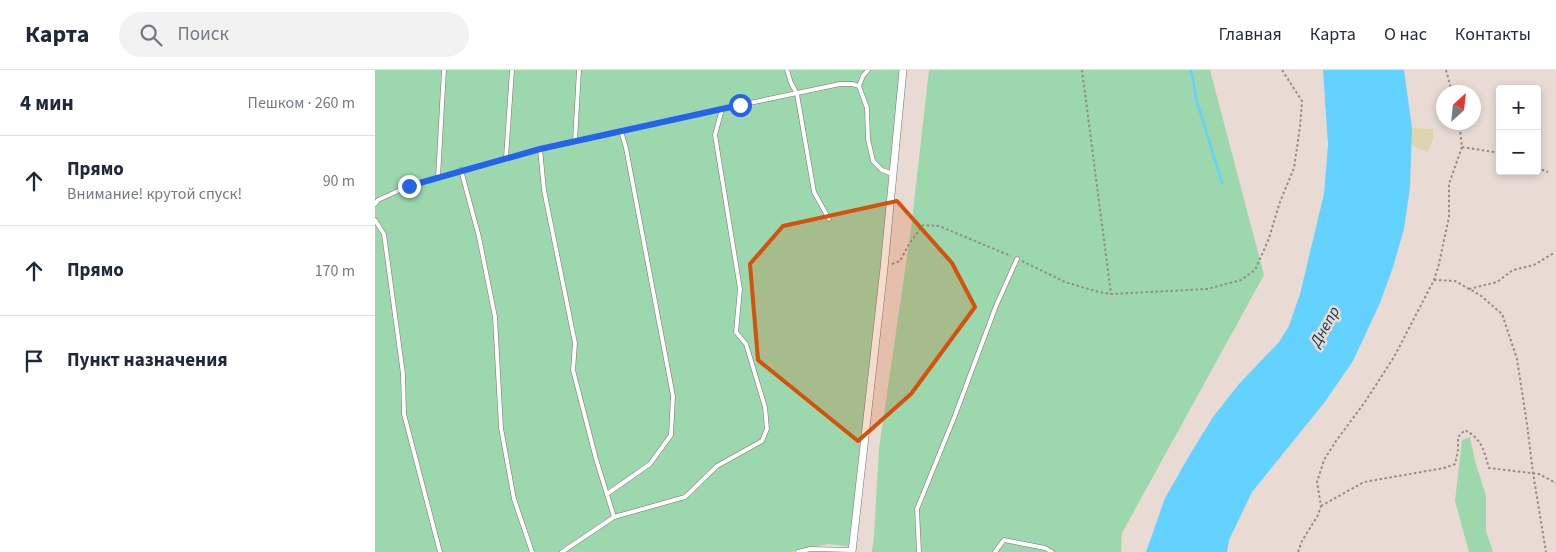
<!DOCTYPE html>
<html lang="ru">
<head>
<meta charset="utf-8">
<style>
  :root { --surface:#fff; --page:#f2f2f3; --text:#1f2937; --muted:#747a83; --line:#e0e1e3 }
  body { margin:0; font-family:"Source Sans 3",sans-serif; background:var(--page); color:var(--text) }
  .controls { position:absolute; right:15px; top:15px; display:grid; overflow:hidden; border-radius:5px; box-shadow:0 2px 8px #0003 }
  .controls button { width:45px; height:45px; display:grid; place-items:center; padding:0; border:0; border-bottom:1px solid var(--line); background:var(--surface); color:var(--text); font:25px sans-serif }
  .compass { position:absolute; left:1061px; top:15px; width:45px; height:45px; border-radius:50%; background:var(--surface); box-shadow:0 2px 8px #0003; rotate:27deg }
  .stop { position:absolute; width:15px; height:15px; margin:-11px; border:4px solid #2563eb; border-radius:50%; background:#fff }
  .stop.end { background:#2563eb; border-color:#fff; box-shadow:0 1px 5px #0008 }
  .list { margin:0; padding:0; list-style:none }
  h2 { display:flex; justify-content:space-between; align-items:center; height:65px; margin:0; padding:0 20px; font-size:21px }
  h2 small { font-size:16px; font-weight:400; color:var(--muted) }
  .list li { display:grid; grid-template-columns:32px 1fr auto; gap:15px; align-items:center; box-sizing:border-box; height:90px; padding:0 20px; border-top:1px solid var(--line) }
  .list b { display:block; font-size:19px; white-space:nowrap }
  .list p { margin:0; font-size:16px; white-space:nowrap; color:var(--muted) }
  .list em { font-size:16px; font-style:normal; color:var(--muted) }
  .icon { flex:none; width:28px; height:28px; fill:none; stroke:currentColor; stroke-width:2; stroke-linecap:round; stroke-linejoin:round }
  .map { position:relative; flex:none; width:1181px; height:482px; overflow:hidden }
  header { display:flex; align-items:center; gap:30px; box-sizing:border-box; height:70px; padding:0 25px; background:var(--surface); border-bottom:1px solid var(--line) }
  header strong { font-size:24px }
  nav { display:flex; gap:28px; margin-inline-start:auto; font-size:18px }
  .search { width:350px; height:45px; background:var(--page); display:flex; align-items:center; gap:12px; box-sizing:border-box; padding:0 18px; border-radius:28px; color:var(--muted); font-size:19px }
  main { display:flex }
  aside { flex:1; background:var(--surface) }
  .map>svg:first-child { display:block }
  .green { fill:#9cd7ae }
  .sand { fill:#ded5b0 }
  .water { fill:#64d2ff }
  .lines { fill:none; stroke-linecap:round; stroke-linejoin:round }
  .stream { stroke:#64d2ff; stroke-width:2.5 }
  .service-casing { stroke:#7d716b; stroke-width:5 }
  .minor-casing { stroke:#7d716b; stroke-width:8 }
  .path { stroke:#968c87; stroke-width:2; stroke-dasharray:2.5 2.5; stroke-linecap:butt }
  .service { stroke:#fff; stroke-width:4 }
  .minor { stroke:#fff; stroke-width:7 }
  .route { stroke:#2563eb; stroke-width:6 }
  .marked { fill:#d3520c; fill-opacity:0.2; stroke:#d3520c; stroke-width:4; stroke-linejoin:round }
  .labels { text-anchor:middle; stroke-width:5; stroke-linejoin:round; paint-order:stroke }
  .water-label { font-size:16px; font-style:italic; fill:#093c4e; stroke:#e9dbd4 }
</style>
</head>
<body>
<header>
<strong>Карта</strong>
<div class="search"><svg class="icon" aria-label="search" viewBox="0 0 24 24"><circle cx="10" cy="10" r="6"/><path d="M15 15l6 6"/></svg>Поиск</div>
<nav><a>Главная</a><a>Карта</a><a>О нас</a><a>Контакты</a></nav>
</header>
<main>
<aside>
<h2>4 мин<small>Пешком · 260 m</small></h2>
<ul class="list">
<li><svg class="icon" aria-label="ahead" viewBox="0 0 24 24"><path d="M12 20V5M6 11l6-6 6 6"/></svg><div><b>Прямо</b><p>Внимание! крутой спуск!</p></div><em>90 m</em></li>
<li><svg class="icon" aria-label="ahead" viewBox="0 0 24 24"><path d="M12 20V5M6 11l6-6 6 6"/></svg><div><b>Прямо</b></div><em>170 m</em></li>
<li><svg class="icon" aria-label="arrive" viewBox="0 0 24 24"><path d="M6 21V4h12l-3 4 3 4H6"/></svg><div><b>Пункт назначения</b></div></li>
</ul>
</aside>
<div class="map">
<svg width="1181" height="482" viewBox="0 0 1181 482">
  <rect width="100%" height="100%" fill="#e9dbd4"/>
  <!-- green -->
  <g class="green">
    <path d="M 0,0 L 525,0 L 479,477 L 453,474 L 416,482 L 0,482 Z"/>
    <path d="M 554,0 L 835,0 L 889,205 L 747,463 L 746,482 L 497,482 L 499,465 L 504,379 L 536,159 Z"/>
    <path d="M 1095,367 L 1100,391 L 1111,426 L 1111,461 L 1118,482 L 1094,482 L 1080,431 L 1087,370 Z"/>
  </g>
  <!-- sand -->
  <path class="sand" d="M 1037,58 L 1058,59 L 1058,69 L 1053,82 L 1036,75 Z"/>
  <!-- water -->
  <path class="water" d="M 948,0 L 1029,0 L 1037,58 L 1035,117 L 1029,159 L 1018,197 L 1005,233 L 978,291 L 949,333 L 877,422 L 854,470 L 852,482 L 771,482 L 790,428 L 814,386 L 838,347 L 864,314 L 904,272 L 914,256 L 925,224 L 949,124 L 953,75 Z"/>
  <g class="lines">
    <!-- stream -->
    <path class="stream" d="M 816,0 L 822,32 L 847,113"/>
    <!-- service casing -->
    <g class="service-casing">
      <g id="service">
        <path d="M 412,0 L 416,13 L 422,24 L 439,122 L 454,149"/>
        <path d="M 484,16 L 488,6 L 493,0"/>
        <path d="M 200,71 L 204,0"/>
        <path d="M 165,79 L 169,120 L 200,273 L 198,300 L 221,389 L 239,447"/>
        <path d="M 131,88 L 137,0"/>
        <path d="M 86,100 L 104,167 L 120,247 L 126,358 L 139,429 L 157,482"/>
        <path d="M 63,107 L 69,0"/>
        <path d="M 0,134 L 3,130 L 34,116 L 165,79 L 365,35 L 465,14 L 477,14 L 484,16 L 492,38 L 493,69 L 498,91 L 507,100 L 518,104"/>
        <path d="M 0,150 L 9,164 L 28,304 L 29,344 L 65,482"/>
        <path d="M 232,424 L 275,394 L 296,365 L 298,326 L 251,78 L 246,61"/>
        <path d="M 187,482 L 239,447 L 310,427 L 342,396 L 387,371 L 392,359 L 390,337 L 371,274 L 361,262 L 365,219 L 340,65 L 347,39"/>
        <path d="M 423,482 L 435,479 L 478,480"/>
        <path d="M 544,482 L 542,439 L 579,348 L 621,236 L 642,189"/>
        <path d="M 620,482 L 629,470 L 670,478 L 677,482"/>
      </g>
    </g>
    <!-- minor casing -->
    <g class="minor-casing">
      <path id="minor" d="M 477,482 L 509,198 L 528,0"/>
    </g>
    <!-- path -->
    <g class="path">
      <path d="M 707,0 L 736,224"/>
      <path d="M 1071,0 L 1077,22"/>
      <path d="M 1087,77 L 1125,83"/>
      <path d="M 1162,98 L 1173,102"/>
      <path d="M 647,191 L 690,212 L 724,222 L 736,224 L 832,219 L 866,210 L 880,200 L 893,171 L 905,132 L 919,98 L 925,57 L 927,31 L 907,0"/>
      <path d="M 517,194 L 525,191 L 534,174 L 548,155 L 564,156 L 636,186"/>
      <path d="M 1059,210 L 1080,211 L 1105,225 L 1127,244 L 1142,289 L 1152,354 L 1158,403 L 1171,482"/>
      <path d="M 1094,219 L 1122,212 L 1138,200 L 1159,195 L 1179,183"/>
      <path d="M 946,436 L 989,412 L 1069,398 L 1080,394 L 1083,380 L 1083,367 L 1090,360 C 1107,369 1109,381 1114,398 L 1164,404 L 1181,413"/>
      <path d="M 923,482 L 927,471 L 943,445 L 946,436 L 942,412 L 949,390 L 961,371 L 990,332 L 1019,287 L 1059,210 L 1063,198 L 1074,147 L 1074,114 L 1087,77 L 1084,52"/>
    </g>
    <!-- service -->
    <use href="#service" class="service"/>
    <!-- minor -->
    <use href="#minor" class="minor"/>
  </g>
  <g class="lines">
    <!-- route -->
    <path class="route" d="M 34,116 L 165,79 L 365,35"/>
  </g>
  <!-- marked area -->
  <path class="marked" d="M 522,131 L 577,193 L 600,237 L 536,324 L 483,371 L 383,290 L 375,194 L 408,156 Z"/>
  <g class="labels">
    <!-- water labels -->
    <g class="water-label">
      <text transform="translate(949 256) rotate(-60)" y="6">Днепр</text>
    </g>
  </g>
</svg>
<div class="controls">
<button>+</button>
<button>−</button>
</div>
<svg class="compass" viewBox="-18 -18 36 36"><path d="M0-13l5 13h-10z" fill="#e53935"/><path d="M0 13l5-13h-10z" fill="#747a83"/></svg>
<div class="stop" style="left:365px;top:35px"></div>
<div class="stop end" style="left:34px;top:116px"></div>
</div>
</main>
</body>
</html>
